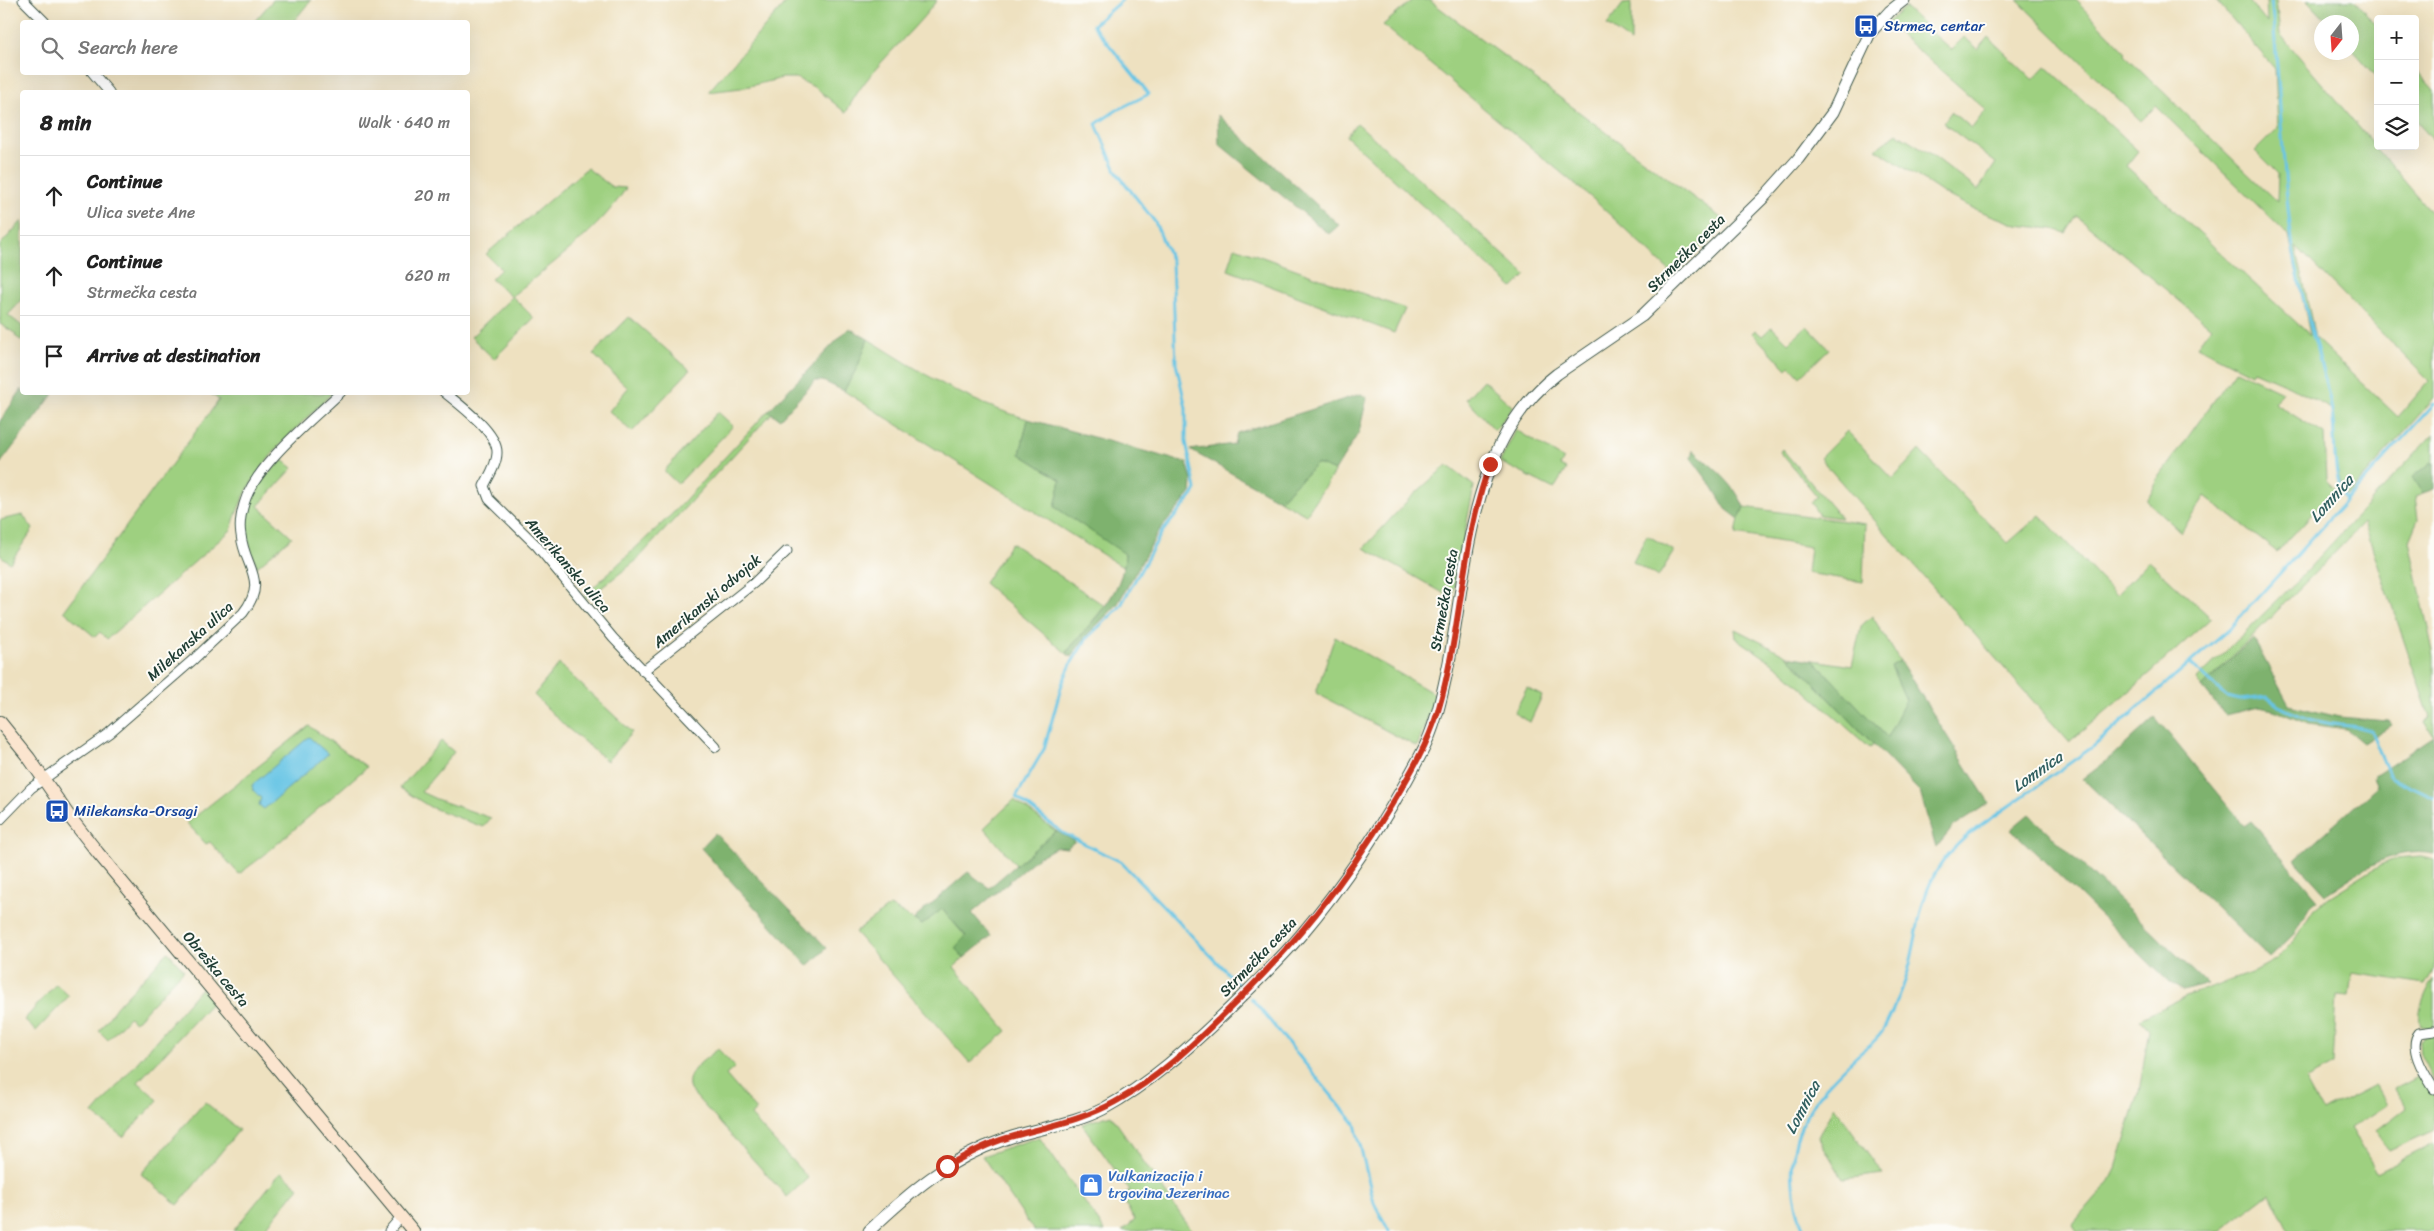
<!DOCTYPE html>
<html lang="en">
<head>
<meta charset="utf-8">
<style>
  :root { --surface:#fff; --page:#f6f6f6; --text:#222; --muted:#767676; --line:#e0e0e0 }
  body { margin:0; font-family:Sriracha,sans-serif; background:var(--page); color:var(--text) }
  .controls { position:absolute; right:15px; top:15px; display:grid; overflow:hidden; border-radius:5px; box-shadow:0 5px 20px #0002 }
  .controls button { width:45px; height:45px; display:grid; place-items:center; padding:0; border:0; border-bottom:1px solid var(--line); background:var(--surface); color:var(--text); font:25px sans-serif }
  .compass { position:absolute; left:2314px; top:15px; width:45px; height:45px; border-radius:50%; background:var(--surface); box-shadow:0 5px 20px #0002; rotate:197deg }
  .stop { position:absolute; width:15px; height:15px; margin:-11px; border:4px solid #c8321e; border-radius:50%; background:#fff }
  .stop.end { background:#c8321e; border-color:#fff; box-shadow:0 1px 5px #0008 }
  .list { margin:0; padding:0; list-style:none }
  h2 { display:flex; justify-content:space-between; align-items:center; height:65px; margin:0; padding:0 20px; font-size:21px }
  h2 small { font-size:16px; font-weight:400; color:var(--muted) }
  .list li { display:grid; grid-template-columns:32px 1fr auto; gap:15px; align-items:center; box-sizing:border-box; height:80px; padding:0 20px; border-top:1px solid var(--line) }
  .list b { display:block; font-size:19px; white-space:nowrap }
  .list p { margin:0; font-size:16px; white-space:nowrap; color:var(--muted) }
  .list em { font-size:16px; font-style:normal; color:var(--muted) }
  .icon { flex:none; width:28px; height:28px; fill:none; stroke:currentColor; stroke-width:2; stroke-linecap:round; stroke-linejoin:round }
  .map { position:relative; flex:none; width:2434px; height:1231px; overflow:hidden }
  .search { position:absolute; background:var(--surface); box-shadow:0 5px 20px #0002; left:20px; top:20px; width:450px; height:55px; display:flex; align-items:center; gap:12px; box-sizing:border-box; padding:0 18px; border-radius:5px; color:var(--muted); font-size:19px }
  .panel { position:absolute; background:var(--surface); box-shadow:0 5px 20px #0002; left:20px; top:90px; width:450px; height:305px; border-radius:5px }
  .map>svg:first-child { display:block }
  .green { fill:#9ed080; stroke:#5e865a; fill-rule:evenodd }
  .forest { fill:#7eb26e; stroke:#4e7851 }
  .water { fill:#67c5e5; stroke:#43818c }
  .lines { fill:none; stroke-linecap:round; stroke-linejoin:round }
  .stream { stroke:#67c5e5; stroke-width:3 }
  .minor-casing { stroke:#3e5649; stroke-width:11 }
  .tertiary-casing { stroke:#3e5649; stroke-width:13 }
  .secondary-casing { stroke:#3e5649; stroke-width:14 }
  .minor { stroke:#fff; stroke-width:9 }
  .tertiary { stroke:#fff; stroke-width:11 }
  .secondary { stroke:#fbe5cf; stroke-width:12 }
  .route { stroke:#c8321e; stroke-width:6 }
  .labels { text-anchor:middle; stroke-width:4; stroke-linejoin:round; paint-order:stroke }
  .transit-label { font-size:15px; fill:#164399; stroke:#fdfcf7; text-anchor:start }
  .street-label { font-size:15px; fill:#1f3d34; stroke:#fdfcf7 }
  .shop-label { font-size:15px; fill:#366cbe; stroke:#fdfcf7; text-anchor:start }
  .water-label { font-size:16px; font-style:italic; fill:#315f60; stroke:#fdfcf7 }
</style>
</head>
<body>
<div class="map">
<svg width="2434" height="1231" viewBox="0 0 2434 1231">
  <rect width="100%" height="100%" fill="#fdfcf7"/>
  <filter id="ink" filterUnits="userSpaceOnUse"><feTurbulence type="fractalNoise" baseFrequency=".02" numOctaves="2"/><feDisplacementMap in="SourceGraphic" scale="10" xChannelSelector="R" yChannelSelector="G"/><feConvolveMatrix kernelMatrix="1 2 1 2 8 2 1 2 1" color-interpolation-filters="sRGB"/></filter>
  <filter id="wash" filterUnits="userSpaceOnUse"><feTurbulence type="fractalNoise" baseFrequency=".0096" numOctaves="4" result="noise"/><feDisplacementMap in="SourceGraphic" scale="20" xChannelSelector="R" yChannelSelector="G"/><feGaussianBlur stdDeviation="1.12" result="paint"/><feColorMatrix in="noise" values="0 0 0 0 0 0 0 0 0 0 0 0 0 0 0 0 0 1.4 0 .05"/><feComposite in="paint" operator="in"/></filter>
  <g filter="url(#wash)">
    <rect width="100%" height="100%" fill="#eee1c0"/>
    <!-- green -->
    <g class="green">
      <path d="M 273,0 L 311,0 L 293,22 L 254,22 Z"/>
      <path d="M 788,0 L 937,0 C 909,38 866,70 846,113 L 816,88 L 796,78 L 783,78 L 741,88 L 708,92 Z"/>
      <path d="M 1413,0 L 1429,0 L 1725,221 L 1674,275 L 1593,199 L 1383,25 Z"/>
      <path d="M 2017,0 L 2075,0 L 2126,52 L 2125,55 L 2277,202 L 2278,174 L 2255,151 L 2278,128 L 2275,69 L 2216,0 L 2248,0 L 2267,23 L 2266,0 L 2276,0 L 2280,34 L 2434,216 L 2434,398 L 2347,496 C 2332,472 2335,437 2333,410 L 2289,386 L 2254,371 L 2252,374 L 2197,346 L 2211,327 L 2077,216 L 2066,233 L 2053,229 L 2017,225 L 1972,208 L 1943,193 L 1876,149 L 1897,133 L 1931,154 L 1978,190 L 1996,163 L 1943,123 L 1951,112 L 1972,128 L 1986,110 L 1887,23 L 1905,7 L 1951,50 L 1964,37 L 1978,49 L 1988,37 L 2033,80 L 2046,66 L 2138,151 L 2126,166 L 2310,335 L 2289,236 L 2156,106 L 2141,121 ZM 2296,246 L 2429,381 L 2398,417 L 2315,338 Z"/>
      <path d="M 2307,0 L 2354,0 L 2378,27 L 2378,78 L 2352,49 L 2352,22 L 2328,22 Z"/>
      <path d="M 1631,3 L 1631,42 L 1607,25 L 1623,4 Z"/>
      <path d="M 2415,69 L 2434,90 L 2434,141 L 2415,120 Z"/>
      <path d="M 1357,123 L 1526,275 L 1513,288 L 1346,136 Z"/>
      <path d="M 587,168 L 612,187 L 626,188 C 600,230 550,265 512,296 L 534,318 L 494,359 L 471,337 L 512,297 L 491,279 L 501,269 L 486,254 Z"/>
      <path d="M 22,221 L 22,300 L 8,315 L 22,326 L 22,341 L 15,336 L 16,334 L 0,324 L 0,245 Z"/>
      <path d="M 1235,247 L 1405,309 L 1394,333 L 1228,270 Z"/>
      <path d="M 629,317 L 690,370 L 632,432 L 609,411 L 628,388 L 593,354 Z"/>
      <path d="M 1807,326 L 1829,349 L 1800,377 L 1790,366 L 1787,369 L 1752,333 L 1755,330 L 1762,336 L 1772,327 L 1788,343 Z"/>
      <path d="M 868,339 C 921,372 966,402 1028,419 L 1020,454 L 1061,480 L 1055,507 L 1125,553 L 1124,568 L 844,391 L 858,366 Z"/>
      <path d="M 2236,370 L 2282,392 L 2274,403 L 2324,434 L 2326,480 L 2335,489 L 2277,552 L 2205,496 L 2181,532 L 2147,501 L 2160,476 Z"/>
      <path d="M 1483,380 L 1513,407 L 1495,430 L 1466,399 Z"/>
      <path d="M 210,393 L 332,393 C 289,436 248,469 231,530 L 107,639 L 100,632 L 95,637 L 64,611 L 219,400 Z"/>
      <path d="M 768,411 L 772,413 L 637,560 L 587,599 L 584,596 L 672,514 Z"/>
      <path d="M 718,412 L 733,426 L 678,484 L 664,471 Z"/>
      <path d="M 1516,430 L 1564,459 L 1560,466 L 1566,469 L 1554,489 L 1500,462 Z"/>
      <path d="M 1847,431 L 1893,479 L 1919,450 L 2008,543 L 2040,515 L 2116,595 L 2149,561 L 2211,618 L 2137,685 L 2069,742 L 1820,458 Z"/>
      <path d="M 2434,433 L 2434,465 L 2432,462 L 2414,477 L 2423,493 L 2415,496 L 2418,519 L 2409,541 L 2434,656 L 2434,736 L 2424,722 L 2430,718 L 2364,523 L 2202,687 L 2196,680 L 2298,580 Z"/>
      <path d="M 1782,449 L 1841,518 L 1819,515 L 1810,502 L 1817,496 L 1780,452 Z"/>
      <path d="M 283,460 L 293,468 L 258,506 L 292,537 L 257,567 C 238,517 241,496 283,460 Z"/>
      <path d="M 1317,464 L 1335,471 L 1306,515 L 1279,500 Z"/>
      <path d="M 1447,465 L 1474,486 L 1452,598 L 1364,548 L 1408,500 Z"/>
      <path d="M 1744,507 L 1865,524 L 1863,582 L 1807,573 L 1810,547 L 1736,534 L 1739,519 Z"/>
      <path d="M 23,515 L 33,529 L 10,563 L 0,555 L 0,520 Z"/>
      <path d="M 1647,535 L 1674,551 L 1658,577 L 1633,562 Z"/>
      <path d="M 1011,543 L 1105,606 L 1066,653 L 984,583 Z"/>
      <path d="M 1872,616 L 1900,661 L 1891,666 L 1906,700 L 1887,737 L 1813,660 L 1852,666 L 1861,626 Z"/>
      <path d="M 1735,629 L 1788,656 L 1873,744 L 1870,748 L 1779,667 L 1736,638 Z"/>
      <path d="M 1335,636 L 1436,695 L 1417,747 L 1316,693 Z"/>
      <path d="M 559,664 L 632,732 L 607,761 L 565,726 L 534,695 Z"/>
      <path d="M 1527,688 L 1542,696 L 1530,722 L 1514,713 Z"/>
      <path d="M 309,726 L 367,767 L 263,856 L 239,874 L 210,842 L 206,844 L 187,823 Z"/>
      <path d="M 441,741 L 454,752 L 421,792 L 436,799 L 491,818 L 483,827 L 430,807 L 400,788 Z"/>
      <path d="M 1014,800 L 1056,831 L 1016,865 L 984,828 Z"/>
      <path d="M 2421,857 L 2434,860 L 2434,970 L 2426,984 L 2352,973 L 2349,997 L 2337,996 L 2333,1065 L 2305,1080 L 2322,1112 L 2375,1085 L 2386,1105 L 2351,1128 L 2377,1172 L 2434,1143 L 2434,1231 L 2289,1231 L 2270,1193 L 2220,1231 L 2076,1231 L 2072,1225 L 2110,1181 L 2116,1169 L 2139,1093 L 2149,1029 L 2140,1019 L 2186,996 L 2251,973 L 2275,960 L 2293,942 L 2314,909 L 2329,897 L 2382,864 L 2395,859 Z"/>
      <path d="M 890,906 L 922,925 L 942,909 L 966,937 L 955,948 L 964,958 L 954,967 L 1007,1031 L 970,1063 L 855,932 Z"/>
      <path d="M 168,952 L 184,970 L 135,1022 L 129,1017 L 108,1040 L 99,1031 L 117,1006 Z"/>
      <path d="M 2434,978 L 2434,1029 L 2421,1027 C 2416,1011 2426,992 2434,978 Z"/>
      <path d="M 56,984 L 69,996 L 36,1031 L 24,1020 Z"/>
      <path d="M 201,988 L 213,1001 L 138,1082 L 158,1100 L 123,1137 L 93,1114 Z"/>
      <path d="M 2434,1036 L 2434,1082 L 2420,1054 L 2419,1042 L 2425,1037 Z"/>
      <path d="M 718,1049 L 735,1067 L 726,1075 L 756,1110 L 751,1116 L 808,1178 L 787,1197 L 690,1090 C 683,1072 706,1059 718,1049 Z"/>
      <path d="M 2422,1075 L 2434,1096 L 2434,1130 L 2389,1151 L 2377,1131 L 2406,1109 L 2395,1089 Z"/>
      <path d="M 205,1102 L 239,1130 L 178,1205 L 141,1174 Z"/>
      <path d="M 1834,1106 L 1883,1174 L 1843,1179 L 1818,1137 Z"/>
      <path d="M 1111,1115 L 1192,1231 L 1122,1231 L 1135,1220 L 1121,1197 L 1130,1191 L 1082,1124 Z"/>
      <path d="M 1039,1137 L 1105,1231 L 1034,1231 L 982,1156 Z"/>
      <path d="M 281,1172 L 299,1187 L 263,1231 L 233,1231 Z"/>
    </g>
    <!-- forest -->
    <g class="forest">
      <path d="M 1218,115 L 1339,225 L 1329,234 L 1219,144 Z"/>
      <path d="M 849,328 L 868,339 L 858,366 L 844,391 L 823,381 L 815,381 L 780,419 L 768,411 Z"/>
      <path d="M 22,389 L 22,392 L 54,393 L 0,464 L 0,421 Z"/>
      <path d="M 1361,394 L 1367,398 L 1359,432 L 1335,471 L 1317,464 L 1279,500 L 1190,450 L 1234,444 L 1237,433 Z"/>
      <path d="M 1028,419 L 1187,463 L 1192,480 L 1191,493 L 1159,531 L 1117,605 L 1086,636 L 1071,657 L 1066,653 C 1090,623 1124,594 1125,554 L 1055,507 L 1061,480 L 1020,454 Z"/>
      <path d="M 1693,450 C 1712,467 1734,482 1744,507 L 1739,519 L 1726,509 L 1712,486 L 1691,458 Z"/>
      <path d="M 2432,462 L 2434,465 L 2434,489 L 2423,493 L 2413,477 Z"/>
      <path d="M 2253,638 L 2289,705 L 2339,717 L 2388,721 L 2391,725 L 2363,743 L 2346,729 L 2308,724 L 2274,710 L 2259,707 L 2225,715 L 2202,687 Z"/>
      <path d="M 1788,656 L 1813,660 L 1887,737 L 1906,700 L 1891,666 L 1900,661 L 1989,803 L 1954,826 L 1936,848 L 1920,792 Z"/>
      <path d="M 2155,717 L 2244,826 L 2251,821 L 2318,900 L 2310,906 L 2294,934 L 2269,958 L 2083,779 L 2113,756 Z"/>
      <path d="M 2434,736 L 2434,854 C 2391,846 2360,872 2326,894 L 2295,860 L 2377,786 L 2373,777 Z"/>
      <path d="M 2029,814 L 2207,984 L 2183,991 L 2169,982 L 2011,829 Z"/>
      <path d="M 1056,831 L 1075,841 L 1067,848 L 1057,847 L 1037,858 L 972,913 L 991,936 L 964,958 L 955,948 L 966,936 L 942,909 L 922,925 L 914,919 L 968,872 L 989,888 Z"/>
      <path d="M 715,833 L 827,948 L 808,966 L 701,848 Z"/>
    </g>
    <!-- water -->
    <path class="water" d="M 309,737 L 328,754 L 264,809 L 259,805 L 261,798 L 253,790 L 252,785 Z"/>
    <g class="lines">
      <!-- stream -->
      <g class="stream">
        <path d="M 1122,0 L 1093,25 L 1149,94 L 1117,110 L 1096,124 L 1117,173 L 1155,222 L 1172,262 L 1176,363 L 1186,408 L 1186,442 L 1196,489 L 1193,495 L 1162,532 L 1120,607 L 1087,638 L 1072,662 L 1062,684 L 1044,749 L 1016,797 L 1063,833 L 1121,862 L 1240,986"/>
        <path d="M 2271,0 C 2280,78 2281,156 2291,234 C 2298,291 2317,345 2330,401 C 2338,434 2329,469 2346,501"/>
        <path d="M 2190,663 L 2227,697 L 2240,700 L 2267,697 C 2287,714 2314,722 2340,725 C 2351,726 2360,726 2371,731 L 2390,777 L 2434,798"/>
        <path d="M 1251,998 L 1355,1124 L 1374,1203 L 1389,1231"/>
        <path d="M 1804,1231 C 1793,1202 1788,1168 1797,1138 C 1809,1101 1830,1081 1857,1056 C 1865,1049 1876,1041 1882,1032 C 1887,1024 1891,1014 1895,1005 C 1928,940 1904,885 1972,832 L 2094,746 L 2230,628 L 2434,404"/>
      </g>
    </g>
  </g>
  <g filter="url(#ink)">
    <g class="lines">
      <!-- minor casing -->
      <g class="minor-casing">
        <g id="minor">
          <path d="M 23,0 L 45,22"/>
          <path d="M 92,72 L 109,92"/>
          <path d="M 444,392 C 459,404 498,433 497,453 C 497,464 489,476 484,486 L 489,499 L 536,545 L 613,638 L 716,747"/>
          <path d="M 643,671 L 754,583 L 787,551"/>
          <path d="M 0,820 L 31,788 L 109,733 L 194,659 L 243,613 C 269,580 244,567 241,535 C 239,525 241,514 244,504 C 255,465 312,420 341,392"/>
          <path d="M 2434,1031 L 2419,1033 C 2407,1048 2426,1076 2434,1089"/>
          <path d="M 389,1231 L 401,1217"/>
        </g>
      </g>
      <!-- tertiary casing -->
      <g class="tertiary-casing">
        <path id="tertiary" d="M 869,1231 C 909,1193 949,1158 1003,1140 C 1036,1128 1072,1125 1103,1109 C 1149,1084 1189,1048 1227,1011 C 1251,987 1277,963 1300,936 C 1347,881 1386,820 1420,756 C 1436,727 1442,695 1449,662 C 1468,562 1470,441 1557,374 L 1642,316 L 1764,197 L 1798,159 L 1833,112 L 1870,33 L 1890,11 L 1904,0"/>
      </g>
      <!-- secondary casing -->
      <g class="secondary-casing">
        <path id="secondary" d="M 0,722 L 29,758 L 69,816 L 98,853 L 413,1231"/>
      </g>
      <!-- minor -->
      <use href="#minor" class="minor"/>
      <!-- tertiary -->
      <use href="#tertiary" class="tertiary"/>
      <!-- secondary -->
      <use href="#secondary" class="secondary"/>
    </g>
  </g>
  <g class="lines" filter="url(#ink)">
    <!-- route -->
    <path class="route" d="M 947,1166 C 966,1155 986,1144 1007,1138 C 1044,1127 1081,1121 1115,1102 C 1157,1079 1193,1045 1226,1012 C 1294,945 1343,886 1392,804 C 1410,774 1428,744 1438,711 C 1462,630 1461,543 1490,464"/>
  </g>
  <!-- icons -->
  <defs>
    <g id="bus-square" transform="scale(1.25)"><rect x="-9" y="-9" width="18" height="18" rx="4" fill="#1a4fb4" stroke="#fdfcf7"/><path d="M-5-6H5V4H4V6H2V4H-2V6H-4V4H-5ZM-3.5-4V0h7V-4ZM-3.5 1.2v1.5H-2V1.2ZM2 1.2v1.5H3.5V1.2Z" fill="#fff"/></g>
    <g id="shop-square" transform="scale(1.25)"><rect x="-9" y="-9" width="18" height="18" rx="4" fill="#3f7fe0" stroke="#fdfcf7"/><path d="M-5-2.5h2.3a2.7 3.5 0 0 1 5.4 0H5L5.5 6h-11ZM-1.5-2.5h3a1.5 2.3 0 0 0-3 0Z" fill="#fff"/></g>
  </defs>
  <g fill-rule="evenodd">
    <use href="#bus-square" x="1866" y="26"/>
    <use href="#bus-square" x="57" y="811"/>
    <use href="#shop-square" x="1091" y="1185"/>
  </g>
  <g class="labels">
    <!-- transit labels -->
    <g class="transit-label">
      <text x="1884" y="31">Strmec, centar</text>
      <text x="74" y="816">Milekanska-Orsagi</text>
    </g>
    <!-- street labels -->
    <g class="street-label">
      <text transform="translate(1686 253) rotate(-45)" y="5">Strmečka cesta</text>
      <text transform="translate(568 565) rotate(49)" y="5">Amerikanska ulica</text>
      <text transform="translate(1444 600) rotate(-80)" y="5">Strmečka cesta</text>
      <text transform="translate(707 601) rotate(-40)" y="5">Amerikanski odvojak</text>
      <text transform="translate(190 641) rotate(-42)" y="5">Milekanska ulica</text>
      <text transform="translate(1258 957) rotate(-46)" y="5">Strmečka cesta</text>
      <text transform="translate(216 969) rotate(50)" y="5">Obreška cesta</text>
    </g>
    <!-- shop labels -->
    <g class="shop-label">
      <text x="1108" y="1181">Vulkanizacija i<tspan x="1108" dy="17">trgovina Jezerinac</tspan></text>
    </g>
    <!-- water labels -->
    <g class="water-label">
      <text transform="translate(2331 498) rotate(-48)" y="6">Lomnica</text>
      <text transform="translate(2037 771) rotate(-35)" y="6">Lomnica</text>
      <text transform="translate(1802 1107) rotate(-62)" y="6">Lomnica</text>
    </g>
  </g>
</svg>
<div class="controls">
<button>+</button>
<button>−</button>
<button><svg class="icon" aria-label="layers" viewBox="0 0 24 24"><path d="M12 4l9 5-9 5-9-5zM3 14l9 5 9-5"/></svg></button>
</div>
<svg class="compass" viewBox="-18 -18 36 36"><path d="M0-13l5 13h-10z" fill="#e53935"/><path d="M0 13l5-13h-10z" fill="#767676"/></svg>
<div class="stop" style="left:947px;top:1166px"></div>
<div class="stop end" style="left:1490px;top:464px"></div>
<div class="search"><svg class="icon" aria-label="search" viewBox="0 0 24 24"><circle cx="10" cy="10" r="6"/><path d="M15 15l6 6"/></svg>Search here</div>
<section class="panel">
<h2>8 min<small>Walk · 640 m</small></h2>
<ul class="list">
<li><svg class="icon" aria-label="ahead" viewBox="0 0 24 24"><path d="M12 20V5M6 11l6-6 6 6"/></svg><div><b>Continue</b><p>Ulica svete Ane</p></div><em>20 m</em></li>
<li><svg class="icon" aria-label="ahead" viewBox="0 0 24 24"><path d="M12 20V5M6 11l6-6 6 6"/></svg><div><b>Continue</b><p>Strmečka cesta</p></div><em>620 m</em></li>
<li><svg class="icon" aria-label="arrive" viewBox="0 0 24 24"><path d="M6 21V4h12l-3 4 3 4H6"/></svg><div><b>Arrive at destination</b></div></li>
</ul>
</section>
</div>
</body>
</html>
